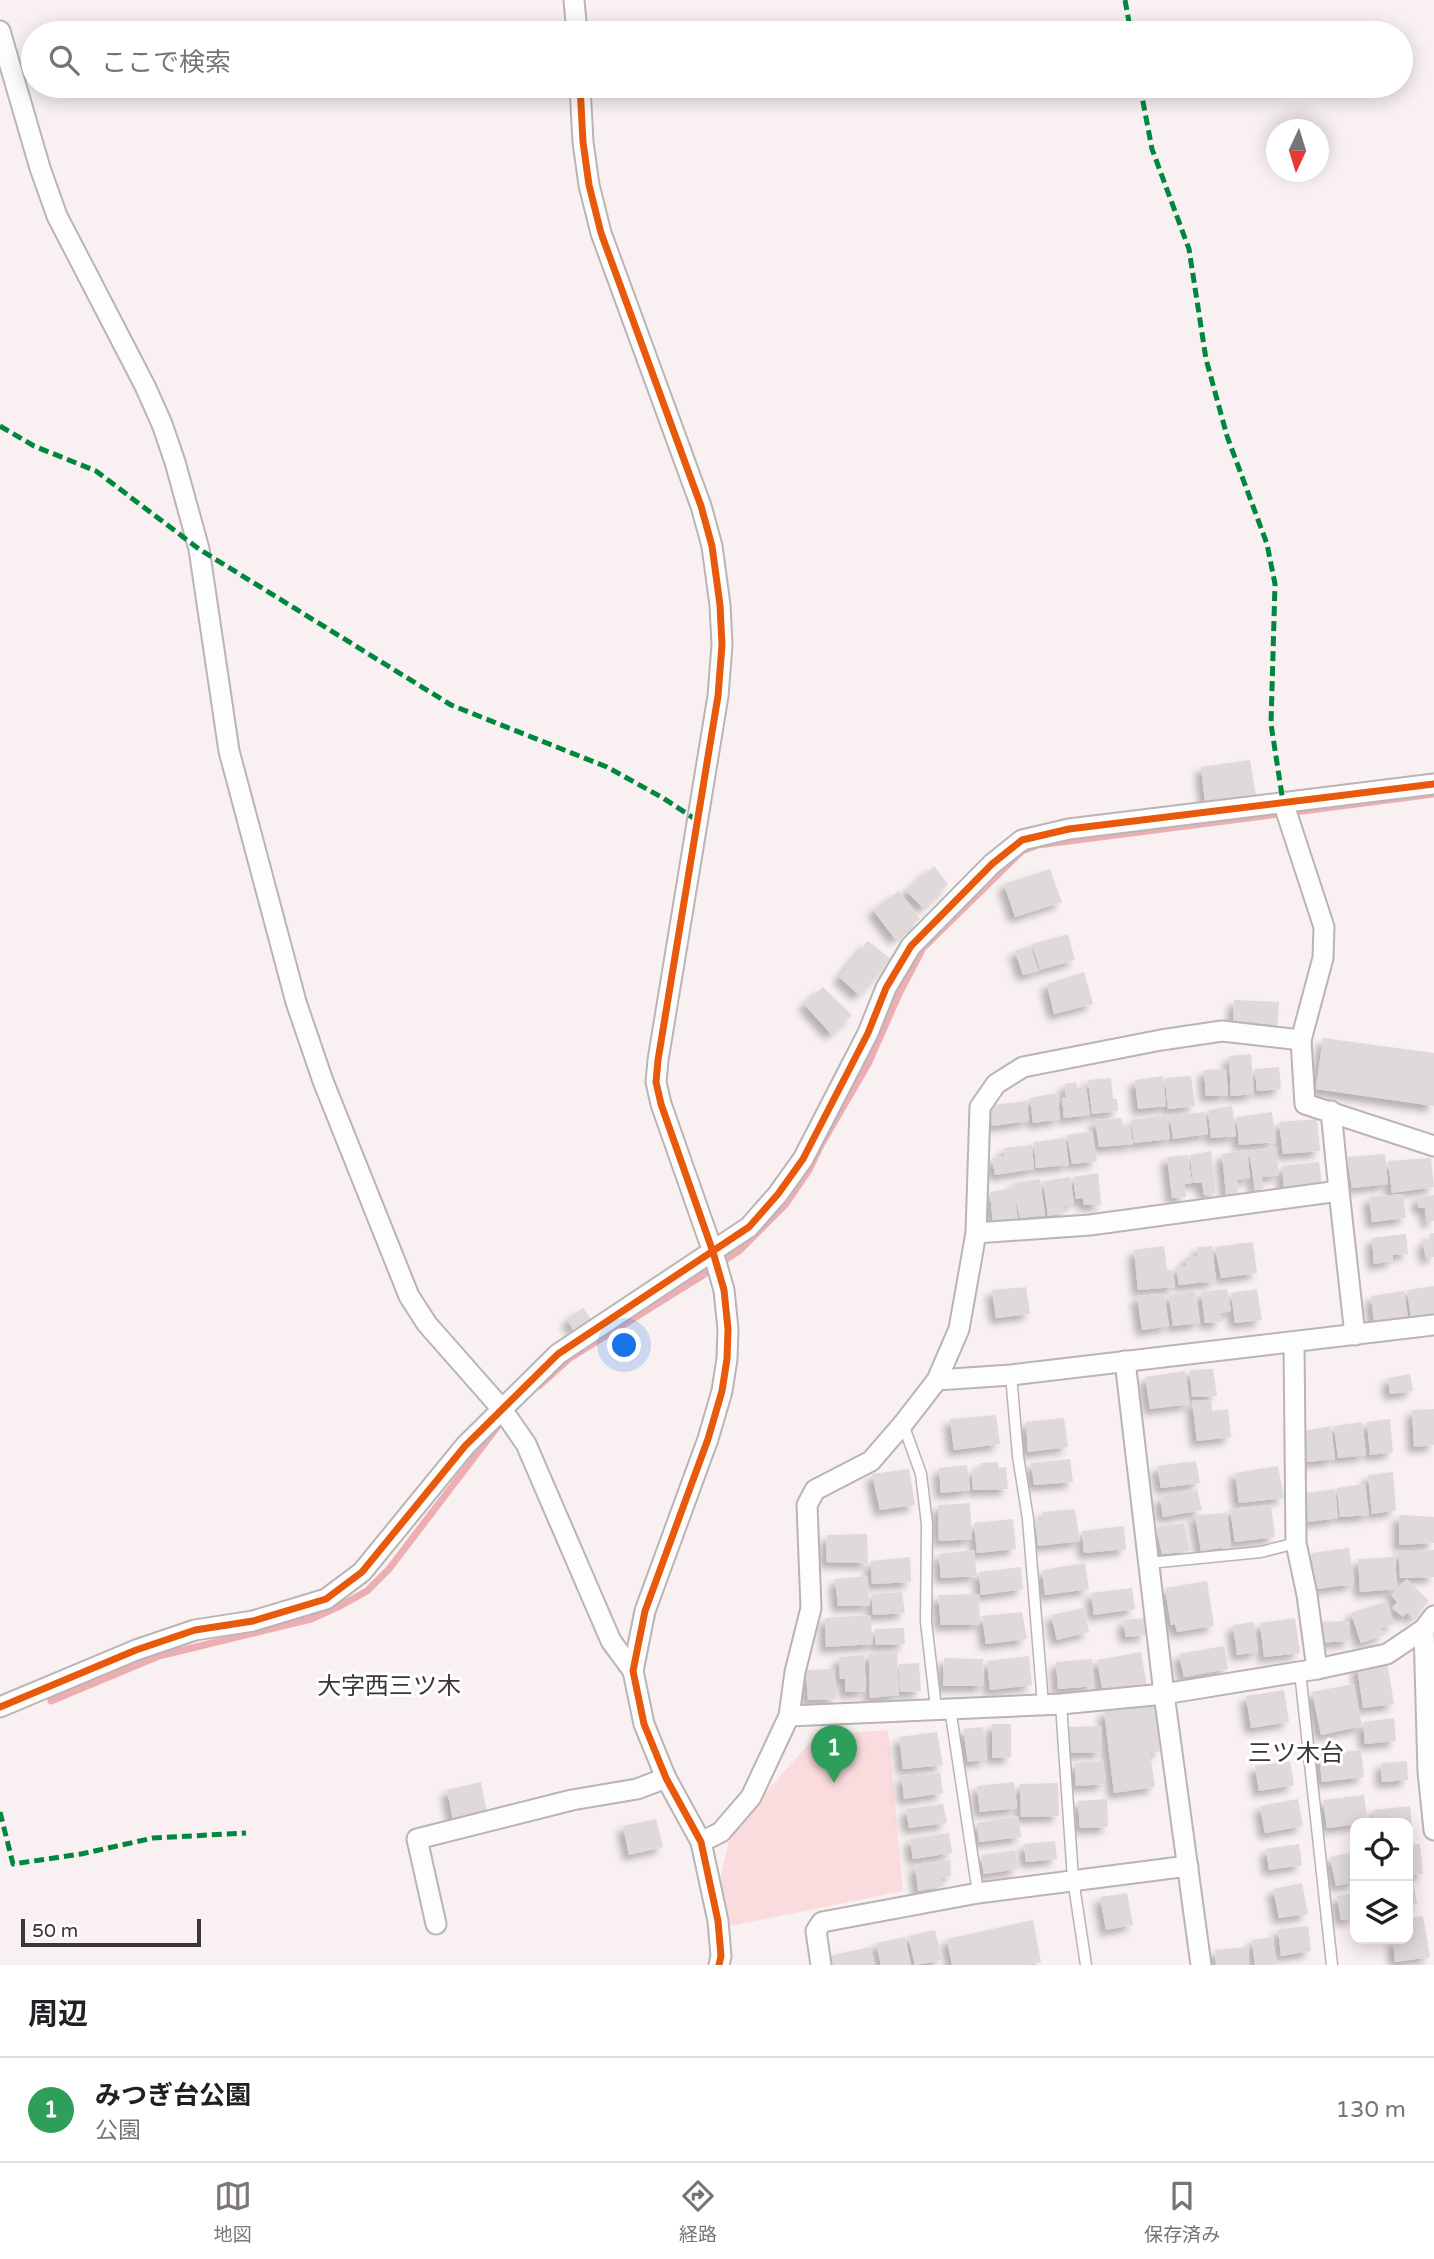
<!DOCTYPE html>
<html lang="ja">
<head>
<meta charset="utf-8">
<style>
  :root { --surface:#fff; --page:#f2f2f2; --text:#202124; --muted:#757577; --line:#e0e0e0; --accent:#7d7677 }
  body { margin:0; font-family:"Varela Round","Noto Sans JP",sans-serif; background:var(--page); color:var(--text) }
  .controls { position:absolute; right:21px; bottom:21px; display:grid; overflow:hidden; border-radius:14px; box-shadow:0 4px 18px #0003 }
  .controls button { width:63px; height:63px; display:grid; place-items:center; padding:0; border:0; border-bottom:2px solid var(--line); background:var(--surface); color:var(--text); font:35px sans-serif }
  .compass { position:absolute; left:1266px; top:119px; width:63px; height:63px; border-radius:50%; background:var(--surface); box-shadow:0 4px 18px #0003; rotate:184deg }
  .scale { position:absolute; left:21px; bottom:18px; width:180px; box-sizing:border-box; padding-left:7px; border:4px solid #3b3535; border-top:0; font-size:19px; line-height:24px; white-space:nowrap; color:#3b3535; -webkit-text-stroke:5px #fff; paint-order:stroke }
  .you { position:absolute; left:625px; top:1346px; width:24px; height:24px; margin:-18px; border:5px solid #fff; border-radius:50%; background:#1a73e8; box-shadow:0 0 0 10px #1a73e833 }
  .badge { display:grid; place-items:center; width:46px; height:46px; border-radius:50%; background:var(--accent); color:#fff; font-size:23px; font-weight:700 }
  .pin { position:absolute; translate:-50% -58px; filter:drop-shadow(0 2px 4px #0008) }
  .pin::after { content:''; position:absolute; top:37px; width:24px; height:21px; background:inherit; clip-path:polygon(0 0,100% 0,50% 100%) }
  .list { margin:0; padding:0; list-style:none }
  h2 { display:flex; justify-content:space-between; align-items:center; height:91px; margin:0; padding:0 28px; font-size:30px }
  h2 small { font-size:23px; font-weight:400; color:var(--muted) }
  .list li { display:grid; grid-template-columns:46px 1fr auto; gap:21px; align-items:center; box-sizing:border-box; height:105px; padding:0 28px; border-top:2px solid var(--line) }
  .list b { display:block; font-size:26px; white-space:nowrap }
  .list p { margin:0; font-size:23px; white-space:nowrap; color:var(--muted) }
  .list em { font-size:23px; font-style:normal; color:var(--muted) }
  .icon { flex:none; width:38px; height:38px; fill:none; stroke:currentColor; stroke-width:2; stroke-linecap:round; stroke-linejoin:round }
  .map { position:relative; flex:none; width:1434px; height:1965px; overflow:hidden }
  .search { position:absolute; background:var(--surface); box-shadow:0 4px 18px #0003; left:21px; right:21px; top:21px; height:77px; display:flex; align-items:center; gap:18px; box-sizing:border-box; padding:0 24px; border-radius:38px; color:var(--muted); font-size:26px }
  .sheet { height:196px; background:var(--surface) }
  nav { display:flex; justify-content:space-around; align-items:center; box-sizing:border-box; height:98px; border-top:2px solid var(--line); background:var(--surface); font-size:19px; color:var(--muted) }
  nav a { display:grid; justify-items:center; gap:4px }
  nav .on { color:var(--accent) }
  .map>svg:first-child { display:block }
  .green { fill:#fbdcde }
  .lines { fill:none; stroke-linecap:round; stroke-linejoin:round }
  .stream { stroke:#edaeb3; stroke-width:7 }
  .building { fill:#dfd9d9; filter:url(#shadow) }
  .service-casing { stroke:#bab4b4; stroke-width:13 }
  .minor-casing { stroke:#bab4b4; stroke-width:23 }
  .service { stroke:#fefdfd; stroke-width:10 }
  .minor { stroke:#fefdfd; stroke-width:19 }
  .quiet { stroke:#00873e; stroke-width:5; stroke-dasharray:10 5; stroke-linecap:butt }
  .cycleway-casing { stroke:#fff; stroke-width:11 }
  .cycleway { stroke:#e8590c; stroke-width:7 }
  .labels { text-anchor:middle; stroke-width:6; stroke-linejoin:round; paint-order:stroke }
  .quarter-label { font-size:24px; fill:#3b3535; stroke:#fff }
</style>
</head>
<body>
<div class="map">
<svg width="1434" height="1965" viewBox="0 0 1434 1965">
  <defs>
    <filter id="shadow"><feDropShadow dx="-6" dy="6" stdDeviation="3.5" flood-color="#0004"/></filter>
  </defs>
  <rect width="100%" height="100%" fill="#f8f0f1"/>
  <!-- green -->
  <path class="green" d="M 888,1730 L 903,1891 L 731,1926 L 717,1893 L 731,1831 L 817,1735 Z"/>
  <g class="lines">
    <!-- stream -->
    <g class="stream">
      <path d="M 539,1386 L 570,1358 L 700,1277 L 740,1250 L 785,1205 L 809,1170 L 821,1145 L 868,1064 L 899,994 L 923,948 L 1022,851 L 1038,845 L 1434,794"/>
      <path d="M 51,1701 L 159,1656 L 311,1619 L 340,1606 L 367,1591 L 389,1569 L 498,1426"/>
    </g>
  </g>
  <!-- building -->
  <g class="building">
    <path d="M 1250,760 L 1256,796 L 1205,802 L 1201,767 Z"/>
    <path d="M 934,866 L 948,884 L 923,908 L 906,891 Z"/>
    <path d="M 1050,869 L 1062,902 L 1015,917 L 1004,884 Z"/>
    <path d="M 899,891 L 920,919 L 895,939 L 873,910 Z"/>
    <path d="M 1068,934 L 1075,960 L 1040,970 L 1032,944 Z"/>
    <path d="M 868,941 L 891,959 L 859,995 L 839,977 Z"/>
    <path d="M 1030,946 L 1039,971 L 1023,975 L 1015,951 Z"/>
    <path d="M 1084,972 L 1093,1004 L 1054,1014 L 1047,984 Z"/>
    <path d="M 823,987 L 852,1015 L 831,1034 L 804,1004 Z"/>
    <path d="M 1234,1000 L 1279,1002 L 1277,1031 L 1233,1029 Z"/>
    <path d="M 1323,1038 L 1434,1053 L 1434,1106 L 1316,1089 Z"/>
    <path d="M 1251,1054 L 1254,1094 L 1231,1096 L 1229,1056 Z"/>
    <path d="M 1279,1067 L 1281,1089 L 1257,1091 L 1255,1069 Z"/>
    <path d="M 1226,1069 L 1228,1095 L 1206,1096 L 1204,1070 Z"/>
    <path d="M 1163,1076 L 1166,1106 L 1138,1109 L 1135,1080 Z"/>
    <path d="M 1191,1076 L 1195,1106 L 1168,1109 L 1165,1078 Z"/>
    <path d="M 1111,1078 L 1113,1099 L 1117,1099 L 1118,1111 L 1092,1114 L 1088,1080 Z"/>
    <path d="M 1076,1082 L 1077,1088 L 1086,1086 L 1090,1115 L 1064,1118 L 1062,1097 L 1066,1097 L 1065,1084 Z"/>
    <path d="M 1057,1093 L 1060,1119 L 1033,1123 L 1030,1098 Z"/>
    <path d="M 1027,1101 L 1029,1121 L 992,1126 L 991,1105 Z"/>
    <path d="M 1232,1106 L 1236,1136 L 1211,1138 L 1208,1110 Z"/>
    <path d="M 1205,1112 L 1208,1134 L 1173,1139 L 1170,1116 Z"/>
    <path d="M 1272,1112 L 1276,1142 L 1239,1145 L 1237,1117 Z"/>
    <path d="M 1167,1115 L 1170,1139 L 1134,1143 L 1131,1120 Z"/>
    <path d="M 1121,1118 L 1123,1126 L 1130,1125 L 1133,1144 L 1099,1147 L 1095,1120 Z"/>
    <path d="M 1317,1119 L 1320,1151 L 1283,1154 L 1279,1122 Z"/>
    <path d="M 1092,1131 L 1097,1161 L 1072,1164 L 1067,1135 Z"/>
    <path d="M 1065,1138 L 1069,1165 L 1036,1168 L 1034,1142 Z"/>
    <path d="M 1032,1145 L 1034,1169 L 995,1175 L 992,1158 L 1004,1156 L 1004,1148 Z"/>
    <path d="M 1276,1147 L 1279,1175 L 1262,1177 L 1264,1189 L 1255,1190 L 1249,1151 Z"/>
    <path d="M 1247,1150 L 1250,1178 L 1237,1180 L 1238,1193 L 1226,1195 L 1222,1154 Z"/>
    <path d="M 1211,1151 L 1216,1193 L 1204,1195 L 1202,1183 L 1193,1183 L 1190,1155 Z"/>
    <path d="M 1385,1154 L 1388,1184 L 1352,1188 L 1347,1157 Z"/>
    <path d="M 1188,1155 L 1192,1183 L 1184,1184 L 1186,1197 L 1172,1198 L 1167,1157 Z"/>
    <path d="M 1431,1158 L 1434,1187 L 1392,1193 L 1388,1161 Z"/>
    <path d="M 1319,1162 L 1322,1185 L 1284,1189 L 1282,1166 Z"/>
    <path d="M 1098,1173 L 1101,1205 L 1084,1205 L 1083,1198 L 1076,1199 L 1073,1177 Z"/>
    <path d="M 1070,1177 L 1074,1203 L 1064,1206 L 1065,1212 L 1048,1216 L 1043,1181 Z"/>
    <path d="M 1040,1179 L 1045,1215 L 1020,1218 L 1014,1192 L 1018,1220 L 993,1224 L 990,1192 L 1015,1188 L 1014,1183 Z"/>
    <path d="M 1403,1194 L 1406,1218 L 1372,1222 L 1369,1197 Z"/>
    <path d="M 1434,1195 L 1434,1221 L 1427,1222 L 1425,1208 L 1419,1208 L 1417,1197 Z"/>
    <path d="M 1434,1233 L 1434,1257 L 1426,1258 L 1423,1242 L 1429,1240 L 1429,1234 Z"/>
    <path d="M 1406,1234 L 1408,1254 L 1393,1255 L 1393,1261 L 1374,1264 L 1372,1238 Z"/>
    <path d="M 1253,1242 L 1257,1273 L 1221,1278 L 1215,1247 Z"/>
    <path d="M 1164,1246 L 1167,1270 L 1173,1270 L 1175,1287 L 1138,1290 L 1134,1250 Z"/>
    <path d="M 1212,1246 L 1216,1281 L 1179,1285 L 1176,1267 L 1186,1266 L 1186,1257 L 1198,1256 L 1197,1247 Z"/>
    <path d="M 1434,1286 L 1434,1314 L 1411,1317 L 1407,1290 Z"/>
    <path d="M 1026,1287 L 1030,1314 L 996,1318 L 992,1290 Z"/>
    <path d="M 1227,1289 L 1231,1311 L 1220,1313 L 1221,1322 L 1205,1323 L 1201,1292 Z"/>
    <path d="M 1257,1289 L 1262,1320 L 1235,1323 L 1231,1293 Z"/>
    <path d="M 1195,1291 L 1200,1323 L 1173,1326 L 1169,1295 Z"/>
    <path d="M 1404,1291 L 1408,1318 L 1374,1322 L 1371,1296 Z"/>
    <path d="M 1164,1294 L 1169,1326 L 1142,1330 L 1137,1296 Z"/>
    <path d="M 583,1308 L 591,1319 L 574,1331 L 567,1320 Z"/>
    <path d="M 1213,1369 L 1217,1396 L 1192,1397 L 1190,1370 Z"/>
    <path d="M 1185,1371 L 1190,1404 L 1150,1409 L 1145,1377 Z"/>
    <path d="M 1410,1374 L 1413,1391 L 1390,1394 L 1388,1378 Z"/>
    <path d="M 1211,1400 L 1212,1411 L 1228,1409 L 1231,1437 L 1197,1441 L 1192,1401 Z"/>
    <path d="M 1434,1409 L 1434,1445 L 1414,1447 L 1412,1410 Z"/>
    <path d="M 996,1415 L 1000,1444 L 954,1450 L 950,1419 Z"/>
    <path d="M 1064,1418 L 1068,1447 L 1028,1452 L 1026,1422 Z"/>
    <path d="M 1390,1419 L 1393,1452 L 1370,1455 L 1367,1422 Z"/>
    <path d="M 1362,1422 L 1366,1455 L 1338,1458 L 1334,1426 Z"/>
    <path d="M 1331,1426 L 1335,1459 L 1307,1462 L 1305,1431 Z"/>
    <path d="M 1070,1459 L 1073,1482 L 1034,1485 L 1031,1463 Z"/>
    <path d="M 1196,1461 L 1200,1483 L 1161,1488 L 1157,1466 Z"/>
    <path d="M 997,1462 L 999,1468 L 1006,1467 L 1008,1489 L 973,1490 L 972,1471 L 980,1469 L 981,1463 Z"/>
    <path d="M 967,1465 L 970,1490 L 941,1493 L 939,1468 Z"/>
    <path d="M 1278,1466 L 1284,1498 L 1239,1503 L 1235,1473 Z"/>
    <path d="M 909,1469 L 915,1505 L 880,1510 L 872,1474 Z"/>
    <path d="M 1393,1472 L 1396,1510 L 1372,1514 L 1368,1475 Z"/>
    <path d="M 1365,1484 L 1369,1515 L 1340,1517 L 1337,1488 Z"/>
    <path d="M 1197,1489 L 1202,1510 L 1163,1517 L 1160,1497 Z"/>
    <path d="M 1335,1489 L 1338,1518 L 1308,1522 L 1305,1493 Z"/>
    <path d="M 970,1503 L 972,1539 L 939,1541 L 938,1505 Z"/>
    <path d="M 1271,1505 L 1275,1537 L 1235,1542 L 1230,1509 Z"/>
    <path d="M 1075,1509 L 1080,1541 L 1038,1546 L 1035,1520 L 1044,1519 L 1042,1512 Z"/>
    <path d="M 1227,1513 L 1231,1546 L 1201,1551 L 1195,1515 Z"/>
    <path d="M 1399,1515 L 1434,1517 L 1434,1543 L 1399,1545 Z"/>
    <path d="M 1013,1519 L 1016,1549 L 977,1553 L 974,1523 Z"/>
    <path d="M 1184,1523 L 1190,1551 L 1162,1554 L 1156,1527 Z"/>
    <path d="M 1124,1526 L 1126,1549 L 1084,1553 L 1082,1531 Z"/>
    <path d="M 867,1534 L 868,1563 L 826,1562 L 827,1535 Z"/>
    <path d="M 1349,1548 L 1354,1584 L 1316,1589 L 1311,1553 Z"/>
    <path d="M 974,1550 L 977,1576 L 941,1578 L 939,1554 Z"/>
    <path d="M 1434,1550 L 1434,1577 L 1400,1578 L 1399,1552 Z"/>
    <path d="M 910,1557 L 911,1582 L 872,1584 L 871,1561 Z"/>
    <path d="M 1395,1557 L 1397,1589 L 1360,1592 L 1358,1559 Z"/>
    <path d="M 1085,1563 L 1089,1589 L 1045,1595 L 1042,1570 Z"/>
    <path d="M 1021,1567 L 1023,1589 L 981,1595 L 979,1572 Z"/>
    <path d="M 867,1576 L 870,1605 L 838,1606 L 835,1579 Z"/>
    <path d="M 1407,1579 L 1429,1601 L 1413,1618 L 1407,1613 L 1403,1617 L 1392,1608 L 1397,1602 L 1391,1595 Z"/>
    <path d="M 1207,1581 L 1214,1626 L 1177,1632 L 1175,1624 L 1171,1625 L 1165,1588 Z"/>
    <path d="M 1132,1588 L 1135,1609 L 1094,1615 L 1091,1593 Z"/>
    <path d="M 902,1592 L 905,1613 L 873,1615 L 872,1594 Z"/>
    <path d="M 979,1594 L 980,1624 L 941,1625 L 938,1595 Z"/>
    <path d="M 1387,1601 L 1394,1624 L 1381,1628 L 1384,1635 L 1361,1643 L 1351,1613 Z"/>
    <path d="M 1084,1608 L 1089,1632 L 1057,1640 L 1051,1615 Z"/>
    <path d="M 1022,1612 L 1027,1639 L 986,1644 L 982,1616 Z"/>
    <path d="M 870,1615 L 873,1644 L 826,1647 L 825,1618 Z"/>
    <path d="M 1144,1618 L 1146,1635 L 1126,1637 L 1123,1620 Z"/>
    <path d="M 1295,1618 L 1300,1653 L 1264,1657 L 1260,1623 Z"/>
    <path d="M 1350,1621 L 1350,1641 L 1315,1643 L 1314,1622 Z"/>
    <path d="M 1254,1622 L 1258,1652 L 1237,1655 L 1233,1625 Z"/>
    <path d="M 904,1628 L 905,1644 L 875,1645 L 875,1629 Z"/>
    <path d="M 1224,1646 L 1228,1669 L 1184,1677 L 1179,1654 Z"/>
    <path d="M 897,1652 L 899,1695 L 870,1698 L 869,1654 Z"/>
    <path d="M 1141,1652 L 1147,1686 L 1103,1693 L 1097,1660 Z"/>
    <path d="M 864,1655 L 866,1691 L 845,1692 L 845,1679 L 840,1679 L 839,1657 Z"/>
    <path d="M 1029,1656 L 1032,1685 L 990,1690 L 987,1661 Z"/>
    <path d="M 944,1658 L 983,1659 L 984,1686 L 943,1686 Z"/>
    <path d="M 1092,1659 L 1094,1686 L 1058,1689 L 1056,1662 Z"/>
    <path d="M 1387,1661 L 1394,1704 L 1363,1708 L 1357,1666 Z"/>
    <path d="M 919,1663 L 921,1691 L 900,1692 L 899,1664 Z"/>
    <path d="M 834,1669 L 837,1699 L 808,1700 L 806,1670 Z"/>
    <path d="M 1354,1684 L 1362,1726 L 1321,1735 L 1312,1692 Z"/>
    <path d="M 1284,1690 L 1289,1722 L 1251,1728 L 1246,1696 Z"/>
    <path d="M 1155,1705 L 1160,1751 L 1150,1753 L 1155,1787 L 1114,1793 L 1104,1711 Z"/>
    <path d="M 1394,1718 L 1396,1741 L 1365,1744 L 1363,1722 Z"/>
    <path d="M 992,1724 L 1011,1724 L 1011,1757 L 992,1758 Z"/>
    <path d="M 1101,1726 L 1102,1752 L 1070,1753 L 1069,1727 Z"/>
    <path d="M 983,1727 L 987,1759 L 968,1762 L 963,1729 Z"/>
    <path d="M 937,1732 L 943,1765 L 903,1769 L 899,1737 Z"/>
    <path d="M 1361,1750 L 1364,1777 L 1322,1782 L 1319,1755 Z"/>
    <path d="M 1103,1761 L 1105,1784 L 1076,1786 L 1075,1763 Z"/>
    <path d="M 1290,1761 L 1294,1785 L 1259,1791 L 1255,1766 Z"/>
    <path d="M 1407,1761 L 1408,1780 L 1382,1782 L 1381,1763 Z"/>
    <path d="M 940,1773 L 943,1793 L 904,1799 L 902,1776 Z"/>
    <path d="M 481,1782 L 487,1813 L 453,1820 L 447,1790 Z"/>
    <path d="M 1014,1782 L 1017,1808 L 980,1812 L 977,1786 Z"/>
    <path d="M 1058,1783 L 1059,1816 L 1021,1817 L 1020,1784 Z"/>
    <path d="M 1364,1795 L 1368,1823 L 1327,1828 L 1323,1800 Z"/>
    <path d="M 1107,1799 L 1108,1827 L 1080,1828 L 1078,1801 Z"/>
    <path d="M 1298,1799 L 1303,1826 L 1265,1833 L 1260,1806 Z"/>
    <path d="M 943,1804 L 947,1823 L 909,1828 L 906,1809 Z"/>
    <path d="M 1410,1806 L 1412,1827 L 1408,1828 L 1408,1823 L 1374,1823 L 1373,1810 Z"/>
    <path d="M 1018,1816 L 1021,1837 L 979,1842 L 977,1823 Z"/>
    <path d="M 656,1819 L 663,1847 L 629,1855 L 623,1826 Z"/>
    <path d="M 949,1833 L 952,1853 L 913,1859 L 910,1839 Z"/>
    <path d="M 1055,1841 L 1057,1859 L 1026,1862 L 1024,1844 Z"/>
    <path d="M 1299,1844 L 1302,1865 L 1269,1870 L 1266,1849 Z"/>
    <path d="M 1420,1844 L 1423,1874 L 1408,1875 L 1408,1845 Z"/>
    <path d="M 1015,1850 L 1018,1869 L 984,1874 L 981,1855 Z"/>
    <path d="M 1355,1852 L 1355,1882 L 1336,1886 L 1330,1857 Z"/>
    <path d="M 950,1860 L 951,1876 L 941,1878 L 943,1886 L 918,1891 L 915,1865 Z"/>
    <path d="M 1302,1883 L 1308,1914 L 1279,1918 L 1273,1889 Z"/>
    <path d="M 1414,1885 L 1417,1904 L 1408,1906 L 1408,1886 Z"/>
    <path d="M 1127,1893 L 1133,1925 L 1106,1930 L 1100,1897 Z"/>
    <path d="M 1355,1893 L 1355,1918 L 1341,1920 L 1337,1896 Z"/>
    <path d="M 1423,1916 L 1430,1957 L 1395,1962 L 1393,1939 L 1408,1939 L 1408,1918 Z"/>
    <path d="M 1033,1920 L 1041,1962 L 1026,1965 L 952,1965 L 947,1939 Z"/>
    <path d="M 1308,1926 L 1311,1951 L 1281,1956 L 1278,1929 Z"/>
    <path d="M 935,1930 L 942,1960 L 915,1965 L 908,1936 Z"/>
    <path d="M 905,1937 L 911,1965 L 881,1965 L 876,1943 Z"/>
    <path d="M 1273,1937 L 1276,1965 L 1255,1965 L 1252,1940 Z"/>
    <path d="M 870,1947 L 875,1965 L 831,1965 L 829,1956 Z"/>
    <path d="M 1248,1947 L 1249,1965 L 1216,1965 L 1215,1950 Z"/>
  </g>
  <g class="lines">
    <!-- service casing -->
    <g class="service-casing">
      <g id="service">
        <path d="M 1011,1375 L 1018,1456 L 1028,1519 L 1043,1704"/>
        <path d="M 903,1424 L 921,1474 L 927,1524 L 926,1622 L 936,1708"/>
        <path d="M 1149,1563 L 1261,1552 L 1296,1543"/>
        <path d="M 1300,1672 L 1332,1965"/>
        <path d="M 1061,1704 L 1073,1879 L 1086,1965"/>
        <path d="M 950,1708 L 978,1893"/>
      </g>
    </g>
    <!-- minor casing -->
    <g class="minor-casing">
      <g id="minor">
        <path d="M 574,0 L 577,33"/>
        <path d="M 0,31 L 40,168 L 57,216 L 145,386 L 162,424 L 175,462 L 199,549 L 229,751 L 296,1002 L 323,1081 L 409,1296 L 427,1324 L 501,1408 L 526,1444 L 611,1641 L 633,1671"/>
        <path d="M 580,86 L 583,142 L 589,185 L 601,233 L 701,506 L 712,546 L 720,605 L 722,645 L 718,696 L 658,1060 L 656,1082 L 661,1104 L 713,1252 L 724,1290 L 728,1329 L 727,1359 L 722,1391 L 708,1439 L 645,1611 L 633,1671 L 644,1724 L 666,1778 L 701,1842 L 718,1921 L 721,1956 L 719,1965"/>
        <path d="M 1283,802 L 1324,927 L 1323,958 L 1301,1040 L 1305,1104 L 1434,1146"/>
        <path d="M 1331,1111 L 1339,1191"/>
        <path d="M 976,1233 L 1090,1225 L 1339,1191 L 1355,1335"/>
        <path d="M 1294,1343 L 1296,1543 L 1307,1595 L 1317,1669"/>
        <path d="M 1125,1361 L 1164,1694 L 1201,1965"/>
        <path d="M 937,1380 L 1011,1375 L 1434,1325"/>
        <path d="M 1424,1629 L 1428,1772 L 1434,1830"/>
        <path d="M 0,1707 L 136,1650 L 195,1630 L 253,1621 L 326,1599 L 362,1572 L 465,1446 L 558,1354 L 749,1227 L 778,1194 L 803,1159 L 868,1033 L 886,988 L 911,946 L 992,864 L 1022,840 L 1069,829 L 1434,784"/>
        <path d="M 789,1716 L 1061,1704 L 1164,1694 L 1317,1669 L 1387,1654 L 1424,1629 L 1434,1616"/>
        <path d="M 701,1842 L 721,1832 L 751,1797 L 789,1716 L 795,1672 L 811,1608 L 807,1505 L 815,1490 L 871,1461 L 903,1424 L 937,1380 L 959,1329 L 976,1233 L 980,1107 L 996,1084 L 1023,1067 L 1161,1040 L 1222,1031 L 1301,1040"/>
        <path d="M 436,1924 L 417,1839 L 572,1800 L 637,1789 L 666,1778"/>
        <path d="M 821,1965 L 816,1931 L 822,1922 L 978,1893 L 1188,1866"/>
      </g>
    </g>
    <!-- service -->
    <use href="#service" class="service"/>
    <!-- minor -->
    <use href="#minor" class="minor"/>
    <!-- quiet -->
    <g class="quiet">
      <path d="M 1125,0 L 1131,33"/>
      <path d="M 1140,86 L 1152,149 L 1189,249 L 1206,359 L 1227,436 L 1267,544 L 1275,584 L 1271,724 L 1283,802"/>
      <path d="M 0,426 L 34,446 L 96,471 L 199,549 L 451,705 L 607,767 L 663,798 L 698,821"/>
      <path d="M 0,1812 L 13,1864 L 81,1854 L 153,1838 L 246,1833"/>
    </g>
    <!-- cycleway casing -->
    <g class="cycleway-casing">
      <g id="cycleway">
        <path d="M 580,86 L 583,142 L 589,185 L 601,233 L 701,506 L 712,546 L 720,605 L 722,645 L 718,696 L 658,1060 L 656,1082 L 661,1104 L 713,1252 L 724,1290 L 728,1329 L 727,1359 L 722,1391 L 708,1439 L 645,1611 L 633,1671 L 644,1724 L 666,1778 L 701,1842 L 718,1921 L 721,1956 L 719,1965"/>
        <path d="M 0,1707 L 136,1650 L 195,1630 L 253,1621 L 326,1599 L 362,1572 L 465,1446 L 558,1354 L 749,1227 L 778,1194 L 803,1159 L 868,1033 L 886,988 L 911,946 L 992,864 L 1022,840 L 1069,829 L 1434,784"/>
      </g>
    </g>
    <!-- cycleway -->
    <use href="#cycleway" class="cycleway"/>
  </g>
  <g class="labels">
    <!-- quarter labels -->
    <g class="quarter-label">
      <text x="389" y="1694">大字西三ツ木</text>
      <text x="1296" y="1761">三ツ木台</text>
    </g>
  </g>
</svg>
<div class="controls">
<button><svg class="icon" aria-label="locate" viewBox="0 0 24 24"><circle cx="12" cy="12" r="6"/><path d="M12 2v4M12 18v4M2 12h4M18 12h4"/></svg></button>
<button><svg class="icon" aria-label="layers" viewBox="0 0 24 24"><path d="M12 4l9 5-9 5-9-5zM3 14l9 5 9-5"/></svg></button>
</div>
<svg class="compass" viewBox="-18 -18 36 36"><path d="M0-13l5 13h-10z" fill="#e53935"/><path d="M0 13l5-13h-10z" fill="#757577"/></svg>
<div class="scale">50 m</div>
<div class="you"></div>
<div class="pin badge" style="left:834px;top:1783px;background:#2e9e5b">1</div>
<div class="search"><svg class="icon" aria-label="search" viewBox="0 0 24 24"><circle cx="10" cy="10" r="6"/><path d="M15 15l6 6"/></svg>ここで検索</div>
</div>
<section class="sheet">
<h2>周辺<small></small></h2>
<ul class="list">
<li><span class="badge" style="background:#2e9e5b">1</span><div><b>みつぎ台公園</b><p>公園</p></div><em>130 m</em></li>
</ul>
</section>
<nav>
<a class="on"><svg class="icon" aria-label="map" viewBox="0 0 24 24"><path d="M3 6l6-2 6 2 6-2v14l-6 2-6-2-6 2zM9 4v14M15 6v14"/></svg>地図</a>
<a><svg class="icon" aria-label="directions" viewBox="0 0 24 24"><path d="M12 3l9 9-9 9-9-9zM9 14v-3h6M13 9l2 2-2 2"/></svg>経路</a>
<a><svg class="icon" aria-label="saved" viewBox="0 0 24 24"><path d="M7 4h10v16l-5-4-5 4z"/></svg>保存済み</a>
</nav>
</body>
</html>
